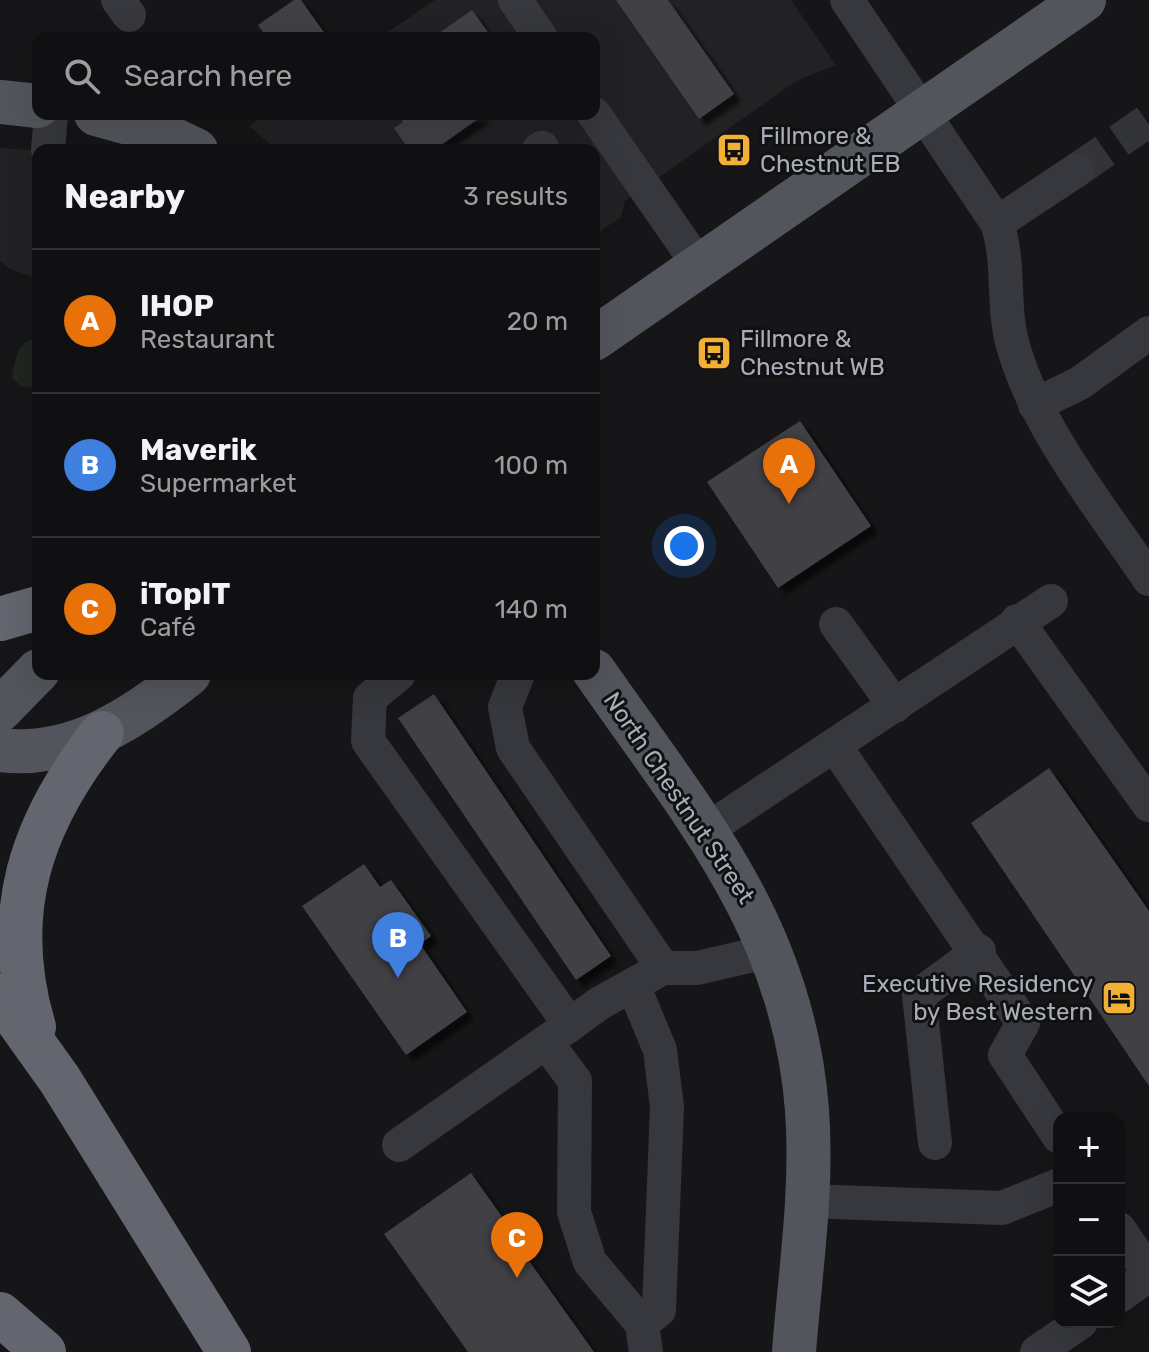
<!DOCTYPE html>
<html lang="en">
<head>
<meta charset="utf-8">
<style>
  :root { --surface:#101012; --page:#1e1e20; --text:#f1f3f6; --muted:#9c9d9f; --line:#303032; --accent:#f2b134 }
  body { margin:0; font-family:Rubik,sans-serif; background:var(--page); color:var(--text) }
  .controls { position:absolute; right:24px; bottom:24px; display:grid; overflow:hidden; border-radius:16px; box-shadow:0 8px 32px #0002 }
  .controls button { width:72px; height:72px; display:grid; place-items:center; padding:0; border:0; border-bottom:2px solid var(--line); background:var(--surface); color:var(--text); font:40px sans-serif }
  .you { position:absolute; left:684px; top:546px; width:28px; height:28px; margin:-20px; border:6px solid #fff; border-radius:50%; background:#1a73e8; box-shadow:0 0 0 12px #1a73e833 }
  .badge { display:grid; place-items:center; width:52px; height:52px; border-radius:50%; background:var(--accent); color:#fff; font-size:26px; font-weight:700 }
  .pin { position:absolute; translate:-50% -66px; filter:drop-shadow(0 2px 4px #0008) }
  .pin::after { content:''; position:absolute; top:42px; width:28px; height:24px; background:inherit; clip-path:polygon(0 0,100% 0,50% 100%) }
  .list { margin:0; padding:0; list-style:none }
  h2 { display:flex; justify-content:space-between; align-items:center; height:104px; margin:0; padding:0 32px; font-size:34px }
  h2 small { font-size:26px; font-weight:400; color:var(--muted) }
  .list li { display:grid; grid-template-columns:52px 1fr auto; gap:24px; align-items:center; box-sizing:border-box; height:144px; padding:0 32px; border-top:2px solid var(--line) }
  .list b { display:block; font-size:30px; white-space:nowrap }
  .list p { margin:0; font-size:26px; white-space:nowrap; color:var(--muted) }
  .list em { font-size:26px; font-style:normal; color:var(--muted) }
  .icon { flex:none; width:44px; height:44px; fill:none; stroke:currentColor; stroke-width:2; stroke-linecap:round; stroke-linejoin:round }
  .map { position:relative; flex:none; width:1149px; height:1352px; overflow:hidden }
  .search { position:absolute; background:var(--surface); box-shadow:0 8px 32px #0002; left:32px; top:32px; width:568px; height:88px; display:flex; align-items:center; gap:20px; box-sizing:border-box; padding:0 28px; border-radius:16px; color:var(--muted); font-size:30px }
  .panel { position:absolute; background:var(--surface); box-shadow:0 8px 32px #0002; left:32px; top:144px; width:568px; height:536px; border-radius:16px }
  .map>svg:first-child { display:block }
  .built { fill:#222225 }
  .green { fill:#1e261f }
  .building { fill:#404145; filter:url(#shadow) }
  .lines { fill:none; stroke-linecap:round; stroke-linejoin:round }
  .minor-tunnel { stroke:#333438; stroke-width:34; stroke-dasharray:34 17; stroke-linecap:butt }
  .minor { stroke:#37383d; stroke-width:34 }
  .major { stroke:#53555c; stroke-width:44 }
  .highway { stroke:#63666e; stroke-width:44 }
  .labels { text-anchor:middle; stroke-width:6; stroke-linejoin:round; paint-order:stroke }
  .poi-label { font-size:24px; fill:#a8adb8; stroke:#111113; text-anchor:start }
  .street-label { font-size:24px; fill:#a8adb8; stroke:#111113 }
</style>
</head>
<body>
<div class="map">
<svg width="1149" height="1352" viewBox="0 0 1149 1352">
  <defs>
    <filter id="shadow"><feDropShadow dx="7" dy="7" stdDeviation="2" flood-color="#0009"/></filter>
  </defs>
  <rect width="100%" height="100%" fill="#161618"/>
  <!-- built -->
  <g class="built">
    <path d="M 435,0 L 791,0 L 836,65 L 798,80 L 625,201 L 621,217 L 594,236 L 594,150 L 277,150 L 249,126 L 267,114 L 594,114 L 594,38 L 379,38 Z"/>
    <path d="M 0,148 L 38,151 L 38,279 L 8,268 L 0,260 Z"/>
  </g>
  <!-- green -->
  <path class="green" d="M 38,337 L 38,386 L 22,387 L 12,378 C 15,359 17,341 38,337 Z"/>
  <!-- building -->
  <g class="building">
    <path d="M 294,0 L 301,0 L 328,38 L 267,38 L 258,25 Z"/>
    <path d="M 616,0 L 668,0 L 734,94 L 699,119 Z"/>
    <path d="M 472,10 L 492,38 L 432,38 Z"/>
    <path d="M 398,114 L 485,114 L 434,150 L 409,150 L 394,128 L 403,122 Z"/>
    <path d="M 800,421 L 871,526 L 778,588 L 707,482 Z"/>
    <path d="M 434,694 L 611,956 L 576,980 L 398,718 Z"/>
    <path d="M 1049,768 L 1149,911 L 1149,1086 L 971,823 Z"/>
    <path d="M 364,864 L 380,887 L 391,880 L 431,936 L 420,944 L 467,1012 L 406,1055 L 302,906 Z"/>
    <path d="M 471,1173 L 527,1252 L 524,1254 L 594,1352 L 468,1352 L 384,1234 Z"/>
  </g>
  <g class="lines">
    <!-- minor-tunnel -->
    <path class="minor-tunnel" d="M 1077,170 L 1149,120"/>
    <!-- minor -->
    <g class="minor">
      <path d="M 118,0 L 129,15"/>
      <path d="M 515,0 L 541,38"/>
      <path d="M 847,0 L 997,223 C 1011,264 1001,308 1014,349 C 1038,431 1102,509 1149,579"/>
      <path d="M 594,114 L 700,267"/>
      <path d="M 48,150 L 51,114"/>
      <path d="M 539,150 L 542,148"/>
      <path d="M 997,223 L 1077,170"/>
      <path d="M 1035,405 L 1080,383 L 1149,333"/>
      <path d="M 1017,621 L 1149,805"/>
      <path d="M 836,624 L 895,706"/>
      <path d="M 399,674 L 370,698 L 368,741 L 570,1025"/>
      <path d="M 518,674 L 505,707 L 513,748 L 663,968 L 697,968 L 771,951"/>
      <path d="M 835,746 L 1023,1023 L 1005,1055 L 1059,1137"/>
      <path d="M 705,831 L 1051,601"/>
      <path d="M 633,985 L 660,1050 L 667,1107 L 659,1310 L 642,1324"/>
      <path d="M 935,1143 L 919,995 L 979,951"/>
      <path d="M 399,1145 L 546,1042"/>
      <path d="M 806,1201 L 1002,1208 L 1059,1185"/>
      <path d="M 1119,1229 L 1149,1273"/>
      <path d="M 1119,1296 L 1149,1275"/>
      <path d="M 646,1352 L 642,1324 L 590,1262 L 574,1212 L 575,1081 L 546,1042 L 600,1003 L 663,968"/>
      <path d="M 1037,1352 L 1081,1322"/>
    </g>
    <!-- major -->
    <g class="major">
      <path d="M 0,102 L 38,106"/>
      <path d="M 96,114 L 154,130 L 196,150"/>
      <path d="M 594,339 L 1084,0"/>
      <path d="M 594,671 C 694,815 793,927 807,1110 C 813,1190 800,1273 794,1352"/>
      <path d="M 0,710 L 38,671"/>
      <path d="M 0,750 C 73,759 134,718 189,674"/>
    </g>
    <!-- highway -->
    <g class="highway">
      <path d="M 0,619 L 38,608"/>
      <path d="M 0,996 L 60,1080 L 229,1352"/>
      <path d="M 34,1027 C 0,913 31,823 102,733"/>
      <path d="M 0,1314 L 44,1352"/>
    </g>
  </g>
  <!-- icons -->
  <defs>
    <g id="bus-square" transform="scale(1.8)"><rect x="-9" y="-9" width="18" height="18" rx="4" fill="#f2b134" stroke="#111113"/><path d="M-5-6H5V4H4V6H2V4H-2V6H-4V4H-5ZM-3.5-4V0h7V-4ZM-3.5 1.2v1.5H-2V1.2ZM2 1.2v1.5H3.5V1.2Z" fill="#111"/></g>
    <g id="hotel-square" transform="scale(1.8)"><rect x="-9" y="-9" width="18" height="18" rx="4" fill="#f2b134" stroke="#111113"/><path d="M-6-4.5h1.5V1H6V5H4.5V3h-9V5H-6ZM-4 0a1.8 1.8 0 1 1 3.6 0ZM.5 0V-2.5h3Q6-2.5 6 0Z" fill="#111"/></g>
  </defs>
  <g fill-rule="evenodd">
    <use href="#bus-square" x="734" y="150"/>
    <use href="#bus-square" x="714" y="353"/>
    <use href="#hotel-square" x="1119" y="998"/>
  </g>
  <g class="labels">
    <!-- poi labels -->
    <g class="poi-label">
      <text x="760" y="144">Fillmore &amp;<tspan x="760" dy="28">Chestnut EB</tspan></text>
      <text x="740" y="347">Fillmore &amp;<tspan x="740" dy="28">Chestnut WB</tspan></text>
      <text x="1093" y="992" text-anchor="end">Executive Residency<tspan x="1093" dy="28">by Best Western</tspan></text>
    </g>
    <!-- street labels -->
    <g class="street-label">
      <text transform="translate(679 798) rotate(56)" y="8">North Chestnut Street</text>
    </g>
  </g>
</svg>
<div class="controls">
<button>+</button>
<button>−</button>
<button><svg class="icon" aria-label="layers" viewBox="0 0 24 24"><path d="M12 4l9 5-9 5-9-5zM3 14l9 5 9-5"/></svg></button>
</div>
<div class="you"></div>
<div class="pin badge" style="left:789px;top:504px;background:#e8710a">A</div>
<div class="pin badge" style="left:398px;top:978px;background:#3f7fe0">B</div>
<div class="pin badge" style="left:517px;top:1278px;background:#e8710a">C</div>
<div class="search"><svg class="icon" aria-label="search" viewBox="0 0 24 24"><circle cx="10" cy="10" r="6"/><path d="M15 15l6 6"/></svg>Search here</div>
<section class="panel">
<h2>Nearby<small>3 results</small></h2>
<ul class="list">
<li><span class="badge" style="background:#e8710a">A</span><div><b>IHOP</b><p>Restaurant</p></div><em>20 m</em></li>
<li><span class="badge" style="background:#3f7fe0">B</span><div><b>Maverik</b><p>Supermarket</p></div><em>100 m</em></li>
<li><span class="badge" style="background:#e8710a">C</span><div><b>iTopIT</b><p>Café</p></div><em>140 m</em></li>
</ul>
</section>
</div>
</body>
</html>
